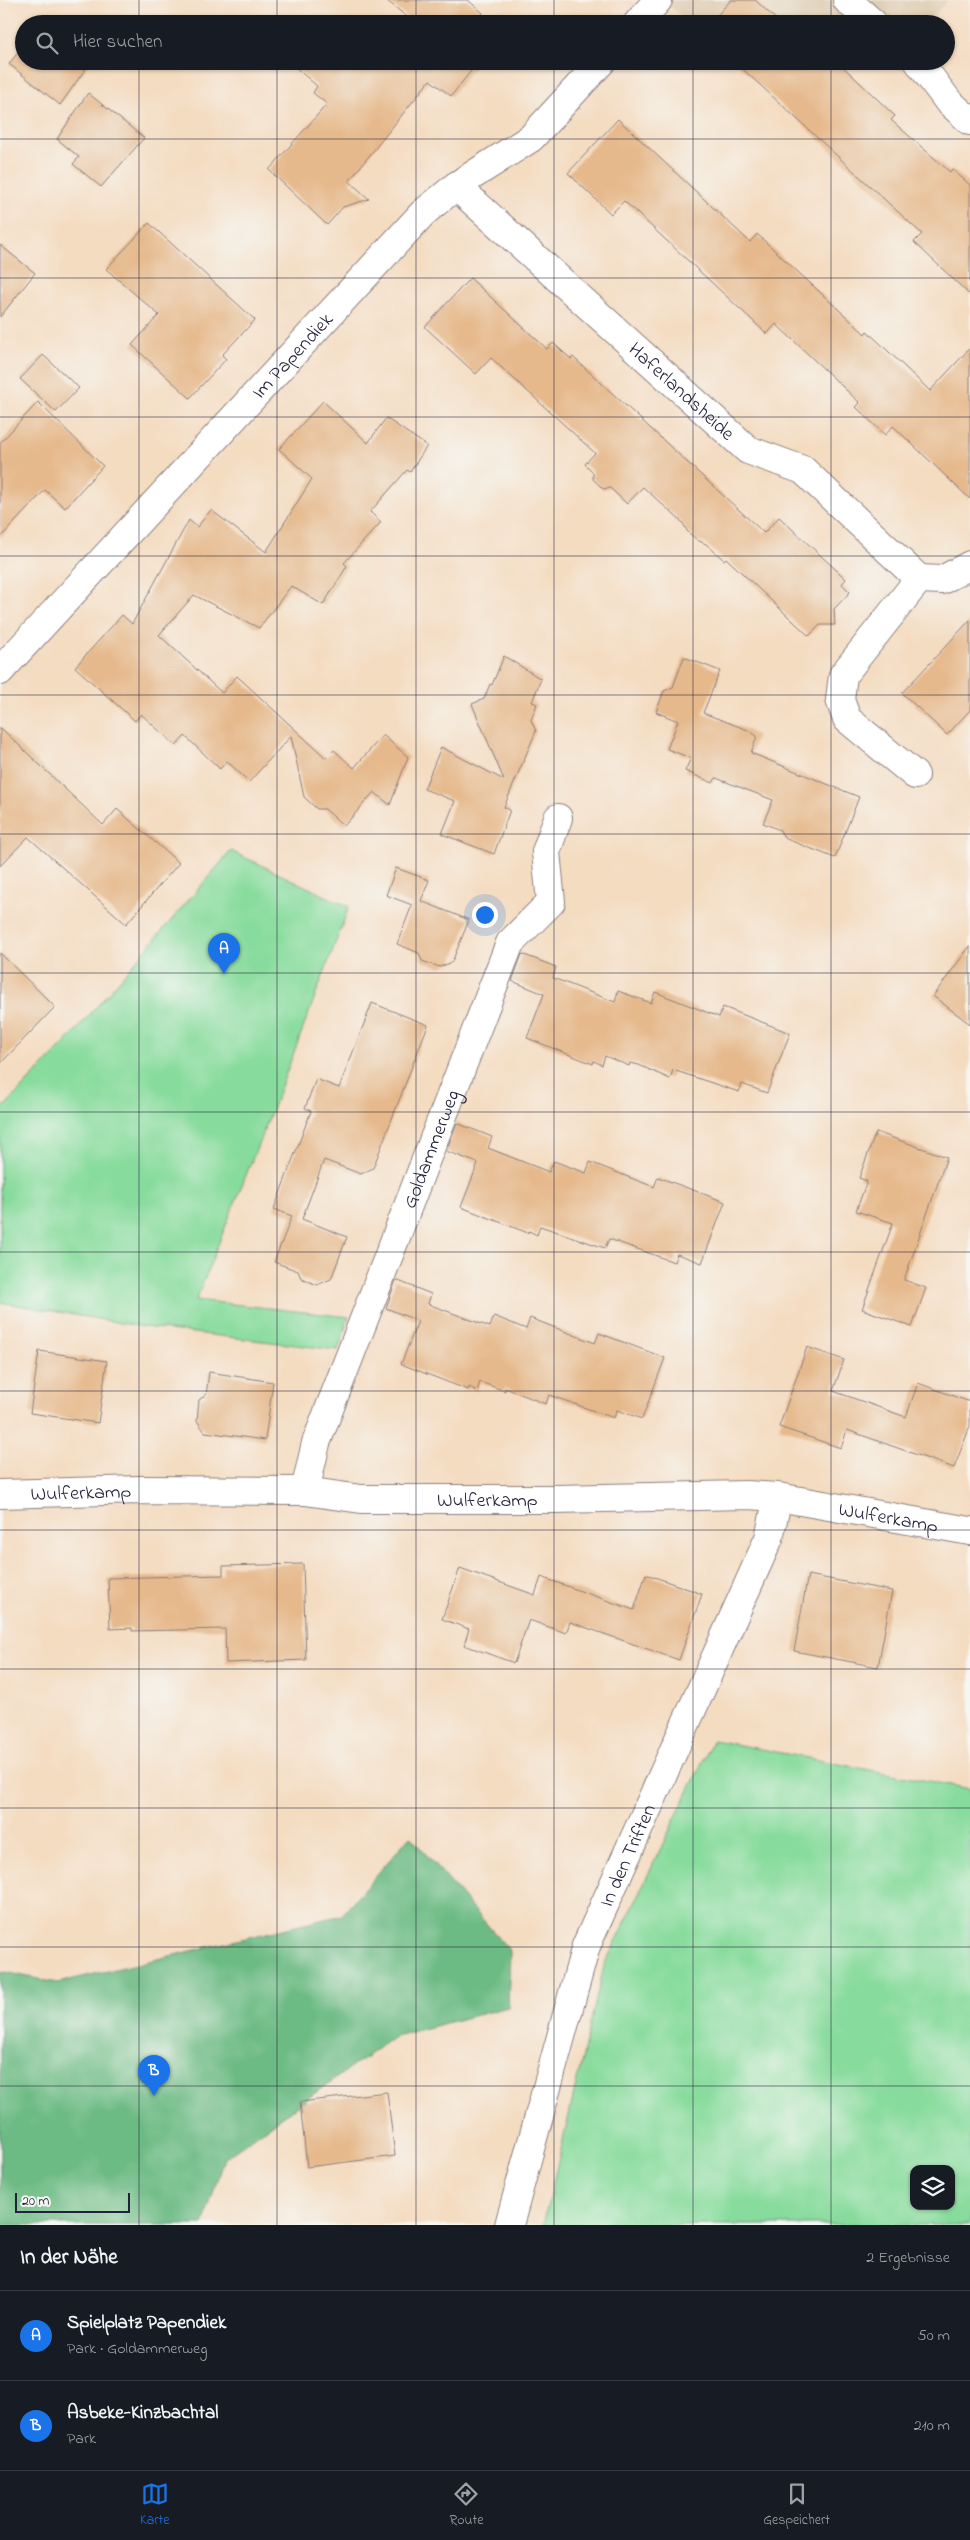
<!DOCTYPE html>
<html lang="de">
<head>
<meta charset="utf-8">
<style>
  :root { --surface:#171b24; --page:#242831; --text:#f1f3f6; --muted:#9ea1a6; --line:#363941; --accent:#1a73e8 }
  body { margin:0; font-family:"Indie Flower",sans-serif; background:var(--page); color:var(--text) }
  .controls { position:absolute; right:15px; bottom:15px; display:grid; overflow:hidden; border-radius:10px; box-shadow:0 1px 4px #0004 }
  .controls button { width:45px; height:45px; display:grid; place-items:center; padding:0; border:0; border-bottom:1px solid var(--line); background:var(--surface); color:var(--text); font:25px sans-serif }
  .scale { position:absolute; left:15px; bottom:12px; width:115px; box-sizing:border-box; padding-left:5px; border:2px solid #22223b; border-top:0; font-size:14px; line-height:18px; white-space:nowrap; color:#22223b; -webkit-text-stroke:4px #f6f6f2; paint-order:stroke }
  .you { position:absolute; left:484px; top:914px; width:18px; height:18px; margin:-12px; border:4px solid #fff; border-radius:50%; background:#1a73e8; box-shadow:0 0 0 8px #1a73e833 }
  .badge { display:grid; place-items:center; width:32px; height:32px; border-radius:50%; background:var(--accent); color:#fff; font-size:16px; font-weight:700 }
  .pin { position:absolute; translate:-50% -41px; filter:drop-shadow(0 1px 2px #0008) }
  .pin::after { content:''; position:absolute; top:26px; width:18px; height:15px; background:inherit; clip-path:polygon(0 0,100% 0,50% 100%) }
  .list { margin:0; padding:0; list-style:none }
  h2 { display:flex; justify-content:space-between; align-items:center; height:65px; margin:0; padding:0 20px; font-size:21px }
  h2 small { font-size:16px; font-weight:400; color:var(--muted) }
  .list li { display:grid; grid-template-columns:32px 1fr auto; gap:15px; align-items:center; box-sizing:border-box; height:90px; padding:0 20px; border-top:1px solid var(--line) }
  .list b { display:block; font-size:19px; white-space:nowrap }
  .list p { margin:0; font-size:16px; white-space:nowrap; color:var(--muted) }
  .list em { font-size:16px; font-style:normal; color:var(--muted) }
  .icon { flex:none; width:28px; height:28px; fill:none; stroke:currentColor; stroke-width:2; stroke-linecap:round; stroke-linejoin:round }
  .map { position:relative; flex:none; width:970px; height:2225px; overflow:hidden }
  .search { position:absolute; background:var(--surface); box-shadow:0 1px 4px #0004; left:15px; right:15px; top:15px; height:55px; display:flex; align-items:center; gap:12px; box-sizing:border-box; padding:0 18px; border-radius:28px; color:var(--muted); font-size:19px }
  .sheet { height:245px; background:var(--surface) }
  nav { display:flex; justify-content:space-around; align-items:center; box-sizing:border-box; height:70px; border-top:1px solid var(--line); background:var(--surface); font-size:14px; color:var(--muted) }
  nav a { display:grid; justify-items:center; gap:2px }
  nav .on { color:var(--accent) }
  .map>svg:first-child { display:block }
  .built { fill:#dfcdb2 }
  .green { fill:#87db9c; stroke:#547e6c; fill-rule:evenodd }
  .forest { fill:#6dbb84; stroke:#486e60 }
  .building { fill:#e6b98c }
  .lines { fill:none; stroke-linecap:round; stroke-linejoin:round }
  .street-casing { stroke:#8b7f7e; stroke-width:30 }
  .street { stroke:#fff; stroke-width:28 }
  .grid { fill:none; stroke:#22223b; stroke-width:1; stroke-opacity:0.55 }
  .labels { text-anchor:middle; stroke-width:4; stroke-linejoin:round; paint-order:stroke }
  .street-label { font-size:20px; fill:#22223b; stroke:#f6f6f2 }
</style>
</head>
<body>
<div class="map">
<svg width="970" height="2225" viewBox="0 0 970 2225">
  <rect width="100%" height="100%" fill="#f6f6f2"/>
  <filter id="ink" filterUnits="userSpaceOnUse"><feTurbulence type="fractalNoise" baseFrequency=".02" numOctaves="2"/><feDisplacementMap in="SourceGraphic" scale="10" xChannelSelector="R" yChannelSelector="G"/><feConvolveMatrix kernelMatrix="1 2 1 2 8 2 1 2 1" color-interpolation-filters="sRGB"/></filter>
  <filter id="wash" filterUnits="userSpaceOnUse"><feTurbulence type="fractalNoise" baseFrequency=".0096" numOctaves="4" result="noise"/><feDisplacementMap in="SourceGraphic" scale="20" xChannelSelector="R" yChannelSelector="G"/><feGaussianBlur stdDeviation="1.12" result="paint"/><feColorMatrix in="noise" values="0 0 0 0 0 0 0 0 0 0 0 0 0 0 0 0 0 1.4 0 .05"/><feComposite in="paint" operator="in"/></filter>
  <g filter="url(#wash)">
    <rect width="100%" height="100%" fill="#f4dcc1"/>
    <!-- built -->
    <path class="built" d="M 664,0 L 948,0 L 926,24 L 689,24 Z"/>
    <!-- green -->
    <g class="green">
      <path d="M 231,851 L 349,907 L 274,1105 L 196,1300 L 349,1317 L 338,1350 L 144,1327 L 0,1302 L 0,1111 L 66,1042 Z"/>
      <path d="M 713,1740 L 970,1789 L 970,2225 L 543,2225 L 604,1966 ZM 914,2169 L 951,2169 L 951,2206 L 914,2206 Z"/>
    </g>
    <!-- forest -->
    <path class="forest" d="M 410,1836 L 510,1951 L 508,2007 L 395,2036 L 224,2158 L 203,2225 L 0,2225 L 0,1971 L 57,1983 L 342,1915 Z"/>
    <g id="blocks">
      <!-- building -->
      <g class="building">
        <path d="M 386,0 L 468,0 L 483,13 L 474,24 L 416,24 Z"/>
        <path d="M 731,0 L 755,0 L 781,24 L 709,24 Z"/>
        <path d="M 24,45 L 24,61 L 86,61 L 89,64 L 60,105 L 9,64 Z"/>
        <path d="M 288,61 L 479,61 L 451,96 L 430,80 L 349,181 L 369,199 L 343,207 L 327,225 L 269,170 L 327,104 L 313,93 L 317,86 Z"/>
        <path d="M 734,61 L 837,61 L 895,116 L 891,120 L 950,172 L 952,169 L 970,185 L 970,295 L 914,242 L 922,234 Z"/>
        <path d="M 88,93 L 144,138 L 101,187 L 73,164 L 79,157 L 57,139 Z"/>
        <path d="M 618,119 L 750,242 L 757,234 L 865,334 L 867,331 L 930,391 L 970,348 L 970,499 L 893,426 L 885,435 L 856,407 L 860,403 L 776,324 L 767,334 L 624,201 L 611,214 L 568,173 Z"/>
        <path d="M 149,223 L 255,320 L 222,355 L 226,359 L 190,398 L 132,345 L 159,315 L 106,269 Z"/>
        <path d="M 0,245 L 35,273 L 0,317 Z"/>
        <path d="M 470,278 L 547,349 L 553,343 L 571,359 L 573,357 L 764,533 L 779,517 L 846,579 L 842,584 L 850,592 L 834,609 L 835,625 L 820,625 L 809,636 L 726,558 L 724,560 L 706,544 L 697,540 L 687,531 L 683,523 L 643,487 L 627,504 L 610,488 L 603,489 L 593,479 L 593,472 L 585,464 L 595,453 L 491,358 L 476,374 L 425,327 Z"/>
        <path d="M 43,355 L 79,388 L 56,412 L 20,379 Z"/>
        <path d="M 323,401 L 368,443 L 386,418 L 427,446 L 410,472 L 407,470 L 370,512 L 381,522 L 344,563 L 347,566 L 323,605 L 291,586 L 259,628 L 194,595 L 159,635 L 222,693 L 237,676 L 326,758 L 334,750 L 354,768 L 383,735 L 408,757 L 390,805 L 374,792 L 344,826 L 325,809 L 317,809 L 304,797 L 291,736 L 249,782 L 227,761 L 220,769 L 185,736 L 176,746 L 141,714 L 135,721 L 75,667 L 122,615 L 132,624 L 189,520 L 197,527 L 211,510 L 266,552 L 312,479 L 279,449 Z"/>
        <path d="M 38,402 L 103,466 L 65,508 L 45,490 L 0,538 L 0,443 Z"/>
        <path d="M 970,620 L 970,710 L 947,735 L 902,693 Z"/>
        <path d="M 504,656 L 541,679 L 532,702 L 537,704 L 531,720 L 536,731 L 504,807 L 510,810 L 494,854 L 442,834 L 455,801 L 424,789 L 441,747 L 504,780 L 472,704 L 484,699 L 490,684 L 492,685 Z"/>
        <path d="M 684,657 L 720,671 L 703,713 L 748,730 L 757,736 L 751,753 L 859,797 L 835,858 L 784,838 L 780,830 L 763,823 L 773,800 L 716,778 L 713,783 L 685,771 L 691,758 L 667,749 L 678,721 L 656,712 L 664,691 L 673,687 Z"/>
        <path d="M 0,727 L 103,825 L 117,809 L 179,863 L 126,924 L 28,837 L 0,866 Z"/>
        <path d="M 396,868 L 429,880 L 421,901 L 469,920 L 452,962 L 440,967 L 422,961 L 419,953 L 397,944 L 412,905 L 386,895 Z"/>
        <path d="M 970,946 L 970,1024 L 933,996 Z"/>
        <path d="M 0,953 L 55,1007 L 0,1064 Z"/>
        <path d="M 522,954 L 556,967 L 553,978 L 615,1002 L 618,991 L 651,1003 L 655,992 L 719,1017 L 723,1007 L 790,1033 L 767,1093 L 742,1084 L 739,1092 L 673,1070 L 670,1079 L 639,1065 L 630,1063 L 629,1066 L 605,1056 L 602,1065 L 594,1061 L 593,1064 L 527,1038 L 544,994 L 512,981 Z"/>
        <path d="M 372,1003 L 428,1025 L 373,1168 L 361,1174 L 324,1160 L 302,1219 L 347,1237 L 331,1279 L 317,1285 L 301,1278 L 298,1271 L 274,1262 L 292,1216 L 274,1209 L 311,1111 L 305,1108 L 316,1079 L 339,1088 Z"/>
        <path d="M 457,1123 L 492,1137 L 488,1148 L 549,1172 L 554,1161 L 586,1173 L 590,1162 L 654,1187 L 658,1177 L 725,1202 L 702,1263 L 677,1254 L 674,1262 L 609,1239 L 605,1248 L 540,1226 L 537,1235 L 529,1231 L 528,1233 L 461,1207 L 478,1163 L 446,1151 Z"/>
        <path d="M 876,1132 L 947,1157 L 904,1280 L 926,1288 L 912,1327 L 862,1309 L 893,1223 L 856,1211 L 867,1181 L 859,1178 Z"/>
        <path d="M 396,1280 L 431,1294 L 428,1304 L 490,1327 L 494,1316 L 526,1329 L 530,1318 L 595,1343 L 599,1333 L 665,1358 L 642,1419 L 617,1410 L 614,1418 L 549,1395 L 546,1404 L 505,1388 L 505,1391 L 480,1382 L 477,1391 L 469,1387 L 468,1390 L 401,1364 L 418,1321 L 386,1308 Z"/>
        <path d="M 807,1347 L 844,1360 L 833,1391 L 906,1417 L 918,1383 L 970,1402 L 970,1426 L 954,1468 L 847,1430 L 841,1448 L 779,1427 Z"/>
        <path d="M 39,1351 L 107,1361 L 98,1423 L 30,1413 Z"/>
        <path d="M 209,1372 L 273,1382 L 265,1440 L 205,1432 L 197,1421 L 199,1400 L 206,1395 Z"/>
        <path d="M 303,1564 L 306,1660 L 226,1663 L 225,1629 L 132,1631 L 132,1628 L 110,1629 L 108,1578 L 223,1575 L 223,1566 Z"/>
        <path d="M 460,1568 L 535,1595 L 541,1577 L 634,1610 L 646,1574 L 702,1594 L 679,1660 L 570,1622 L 566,1633 L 529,1620 L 514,1663 L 464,1645 L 469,1629 L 442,1619 Z"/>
        <path d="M 808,1575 L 892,1591 L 878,1667 L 794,1651 Z"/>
        <path d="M 387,2092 L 395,2156 L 307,2167 L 300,2102 Z"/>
      </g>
    </g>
  </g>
  <g filter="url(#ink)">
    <use href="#blocks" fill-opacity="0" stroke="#8b7f7e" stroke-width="1"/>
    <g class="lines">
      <!-- street casing -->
      <g class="street-casing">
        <g id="street">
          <path d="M 847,0 L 874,24"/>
          <path d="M 637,24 L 658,0"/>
          <path d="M 918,61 L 948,101 L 970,121"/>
          <path id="s1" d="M 456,186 L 748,450 L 803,470 L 919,579 L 942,580 L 970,565"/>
          <path id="s2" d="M 0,671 L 423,213 L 456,186 L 531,138 L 602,61"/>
          <path d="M 915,775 L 847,719 L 840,700 L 843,675 L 919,579"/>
          <path id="s3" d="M 305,1491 L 316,1443 L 510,943 L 551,902 L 546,852 L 558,818"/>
          <path id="s4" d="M 0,1494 L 141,1490 L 305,1491 L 361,1499 L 555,1499 L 747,1495 L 778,1497 L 970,1531"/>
          <path id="s5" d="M 509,2225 L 586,1946 L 769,1538 L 778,1497"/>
        </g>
      </g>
      <!-- street -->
      <use href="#street" class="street"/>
    </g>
  </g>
  <!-- grid -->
  <path class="grid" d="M 139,0 L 139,24M 277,0 L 277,24M 416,0 L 416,24M 554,0 L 554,24M 693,0 L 693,24M 831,0 L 831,24M 139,61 L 139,2225M 277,61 L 277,2225M 416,61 L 416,2225M 554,61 L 554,2225M 693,61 L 693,2225M 831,61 L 831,2225M 0,139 L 970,139M 0,278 L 970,278M 0,417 L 970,417M 0,556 L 970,556M 0,695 L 970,695M 0,834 L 970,834M 0,973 L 970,973M 0,1112 L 970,1112M 0,1252 L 970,1252M 0,1391 L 970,1391M 0,1530 L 970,1530M 0,1669 L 970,1669M 0,1808 L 970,1808M 0,1947 L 970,1947M 0,2086 L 970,2086"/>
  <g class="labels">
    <!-- street labels -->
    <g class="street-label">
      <text dy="7" stroke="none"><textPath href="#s2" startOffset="430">Im Papendiek</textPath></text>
      <text dy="7" stroke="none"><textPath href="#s1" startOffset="305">Haferlandsheide</textPath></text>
      <text dy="7" stroke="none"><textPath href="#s3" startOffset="365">Goldammerweg</textPath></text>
      <text dy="7" stroke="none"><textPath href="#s4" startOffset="81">Wulferkamp</textPath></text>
      <text dy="7" stroke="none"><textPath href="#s4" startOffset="488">Wulferkamp</textPath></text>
      <text dy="7" stroke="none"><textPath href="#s4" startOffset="891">Wulferkamp</textPath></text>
      <text dy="7" stroke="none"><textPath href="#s5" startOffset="389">In den Triften</textPath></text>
    </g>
  </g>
</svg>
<div class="controls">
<button><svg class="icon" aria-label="layers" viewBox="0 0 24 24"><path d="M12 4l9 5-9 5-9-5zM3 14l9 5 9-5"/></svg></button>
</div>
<div class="scale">20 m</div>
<div class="you"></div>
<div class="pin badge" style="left:224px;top:974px">A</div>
<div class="pin badge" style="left:154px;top:2096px">B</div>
<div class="search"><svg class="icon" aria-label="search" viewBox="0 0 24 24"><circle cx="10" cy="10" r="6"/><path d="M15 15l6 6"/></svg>Hier suchen</div>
</div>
<section class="sheet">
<h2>In der Nähe<small>2 Ergebnisse</small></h2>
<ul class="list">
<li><span class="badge">A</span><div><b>Spielplatz Papendiek</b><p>Park · Goldammerweg</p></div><em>50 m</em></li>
<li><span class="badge">B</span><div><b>Asbeke-Kinzbachtal</b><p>Park</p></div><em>210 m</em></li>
</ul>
</section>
<nav>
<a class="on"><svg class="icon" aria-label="map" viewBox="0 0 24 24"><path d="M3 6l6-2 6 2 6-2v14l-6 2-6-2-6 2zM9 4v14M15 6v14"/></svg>Karte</a>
<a><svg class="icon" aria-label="directions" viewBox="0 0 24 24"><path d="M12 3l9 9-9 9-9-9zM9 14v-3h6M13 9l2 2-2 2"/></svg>Route</a>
<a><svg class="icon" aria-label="saved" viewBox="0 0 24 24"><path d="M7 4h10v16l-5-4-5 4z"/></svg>Gespeichert</a>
</nav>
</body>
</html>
